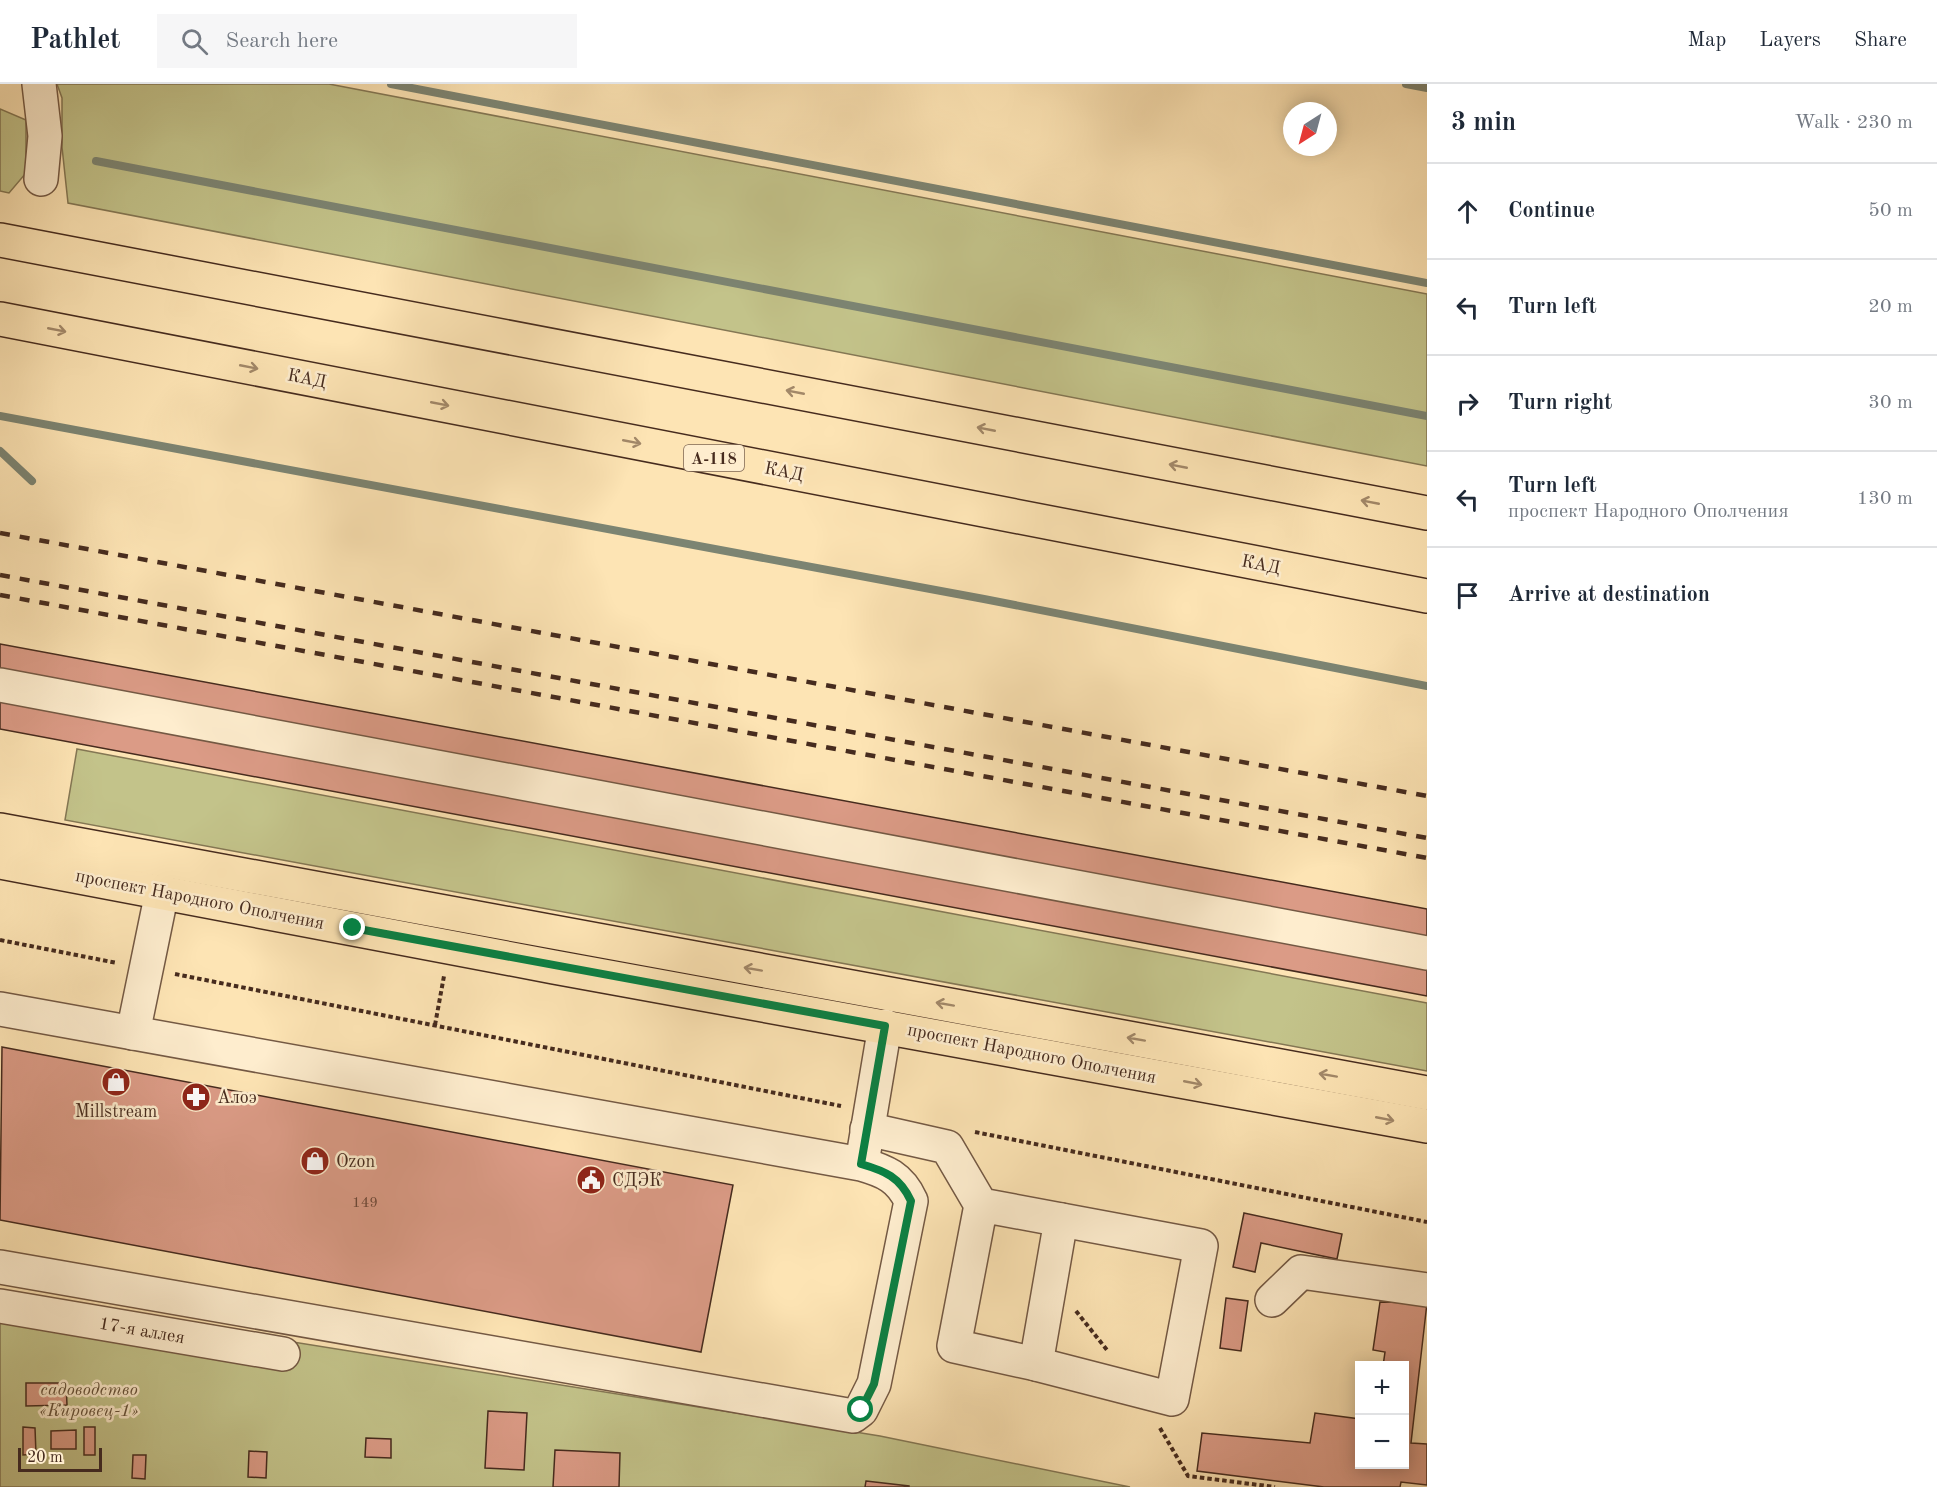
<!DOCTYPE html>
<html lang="en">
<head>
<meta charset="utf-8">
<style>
  :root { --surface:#fff; --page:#f6f6f7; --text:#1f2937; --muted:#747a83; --line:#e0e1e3 }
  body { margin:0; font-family:"Old Standard TT",serif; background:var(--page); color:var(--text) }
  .controls { position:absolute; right:18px; bottom:18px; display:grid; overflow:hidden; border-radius:0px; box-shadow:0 3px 15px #0003 }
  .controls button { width:54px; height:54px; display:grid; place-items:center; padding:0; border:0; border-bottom:2px solid var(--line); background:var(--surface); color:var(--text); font:30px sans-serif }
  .compass { position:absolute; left:1283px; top:18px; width:54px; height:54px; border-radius:50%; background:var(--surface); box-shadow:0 3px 15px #0003; rotate:216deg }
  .scale { position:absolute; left:18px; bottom:15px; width:84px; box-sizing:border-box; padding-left:6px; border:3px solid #462b1e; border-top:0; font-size:16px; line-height:21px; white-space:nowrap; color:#462b1e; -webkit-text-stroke:4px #feedce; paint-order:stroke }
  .stop { position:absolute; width:18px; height:18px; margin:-14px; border:4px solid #0b8043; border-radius:50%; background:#fff }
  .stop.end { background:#0b8043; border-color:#fff; box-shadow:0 2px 6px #0008 }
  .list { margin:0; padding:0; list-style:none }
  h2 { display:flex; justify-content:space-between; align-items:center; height:78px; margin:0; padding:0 24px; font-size:26px }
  h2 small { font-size:20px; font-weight:400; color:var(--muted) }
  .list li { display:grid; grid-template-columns:39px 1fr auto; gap:18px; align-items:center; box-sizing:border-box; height:96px; padding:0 24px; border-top:2px solid var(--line) }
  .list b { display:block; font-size:22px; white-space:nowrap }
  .list p { margin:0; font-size:20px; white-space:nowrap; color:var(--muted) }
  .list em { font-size:20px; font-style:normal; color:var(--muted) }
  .icon { flex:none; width:33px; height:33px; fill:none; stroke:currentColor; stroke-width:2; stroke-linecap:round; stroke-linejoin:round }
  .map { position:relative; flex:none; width:1427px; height:1403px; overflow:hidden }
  header { display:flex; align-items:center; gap:36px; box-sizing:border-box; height:84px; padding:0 30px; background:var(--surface); border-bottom:2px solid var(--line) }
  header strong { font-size:28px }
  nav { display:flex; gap:33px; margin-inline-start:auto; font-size:21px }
  .search { width:420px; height:54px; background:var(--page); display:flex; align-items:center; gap:15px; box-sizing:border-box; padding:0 21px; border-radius:0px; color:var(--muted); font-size:22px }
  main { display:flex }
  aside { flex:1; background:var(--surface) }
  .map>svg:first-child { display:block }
  .green { fill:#c3c38a; stroke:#847754; stroke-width:1.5 }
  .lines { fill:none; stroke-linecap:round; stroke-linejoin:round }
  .stream { stroke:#7c8472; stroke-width:8 }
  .building { fill:#db9b86; stroke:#462b1e; stroke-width:1.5 }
  .minor-casing { stroke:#745944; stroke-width:36 }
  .major-casing { stroke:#462b1e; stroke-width:36 }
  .highway-casing { stroke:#462b1e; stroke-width:36 }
  .path { stroke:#462b1e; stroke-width:4; stroke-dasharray:4.5 3; stroke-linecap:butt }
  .minor { stroke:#feedce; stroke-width:33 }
  .major { stroke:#fde4b4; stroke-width:33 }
  .highway { stroke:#fde4b4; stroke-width:33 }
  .rail { stroke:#462b1e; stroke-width:4.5; stroke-dasharray:10 10; stroke-linecap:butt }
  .oneway { stroke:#a28869 }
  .route { stroke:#0b8043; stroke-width:8 }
  .labels { text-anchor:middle; stroke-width:5; stroke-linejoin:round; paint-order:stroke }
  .number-label { font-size:15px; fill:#6b4738 }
  .shield { fill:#feedce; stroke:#7d6553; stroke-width:1.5 }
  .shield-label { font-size:16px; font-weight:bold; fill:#462b1e }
  .street-label { font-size:18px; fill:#462b1e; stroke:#feedce }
  .poi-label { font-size:18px; fill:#462b1e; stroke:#feedce; text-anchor:start }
  .park-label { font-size:18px; font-style:italic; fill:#655139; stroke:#feedce }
</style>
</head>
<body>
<header>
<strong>Pathlet</strong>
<div class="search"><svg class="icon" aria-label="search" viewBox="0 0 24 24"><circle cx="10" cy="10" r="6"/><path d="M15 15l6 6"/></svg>Search here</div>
<nav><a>Map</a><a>Layers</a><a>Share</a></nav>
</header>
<main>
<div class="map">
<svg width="1427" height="1403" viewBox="0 0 1427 1403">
  <rect width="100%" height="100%" fill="#fde4b4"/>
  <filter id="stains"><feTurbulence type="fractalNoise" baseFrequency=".00333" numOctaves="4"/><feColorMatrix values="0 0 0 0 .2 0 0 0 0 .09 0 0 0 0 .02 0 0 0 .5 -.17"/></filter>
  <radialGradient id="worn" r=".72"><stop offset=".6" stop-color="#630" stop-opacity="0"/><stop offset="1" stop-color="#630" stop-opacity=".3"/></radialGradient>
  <!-- green -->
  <g class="green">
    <path d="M 57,0 L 329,0 L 1427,210 L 1427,382 L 68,119 L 62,63 L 62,14 Z"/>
    <path d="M 0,25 L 26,36 L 26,89 L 9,109 L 0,107 Z"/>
    <path d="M 77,665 L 1427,919 L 1427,987 L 65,736 Z"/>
    <path d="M 0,1211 L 880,1352 L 1130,1403 L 0,1403 Z"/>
  </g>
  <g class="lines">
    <!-- stream -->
    <g class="stream">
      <path d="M 391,0 L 1427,199"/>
      <path d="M 1406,0 L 1427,4"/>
      <path d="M 96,77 L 1427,332"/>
      <path d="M 0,332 L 984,515 L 1427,602"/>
      <path d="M 0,367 L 32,397"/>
    </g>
  </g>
  <!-- building -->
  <g class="building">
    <path d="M 0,560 L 1427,825 L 1427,855 L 0,590 Z"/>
    <path d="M 0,614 L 1427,881 L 1427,912 L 0,645 Z"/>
    <path d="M 2,963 L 733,1101 L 701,1268 L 0,1136 Z"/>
    <path d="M 1244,1129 L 1342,1150 L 1337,1175 L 1261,1159 L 1255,1188 L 1233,1183 Z"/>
    <path d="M 1226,1214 L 1248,1217 L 1241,1267 L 1220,1264 Z"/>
    <path d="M 1380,1218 L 1427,1219 L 1411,1359 L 1427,1360 L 1427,1401 L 1401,1398 L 1400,1403 L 1324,1403 L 1197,1387 L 1202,1349 L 1310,1359 L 1315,1329 L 1360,1335 L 1360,1380 L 1404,1380 L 1404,1282 L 1383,1282 L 1385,1268 L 1373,1266 Z"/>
    <path d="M 26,1299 L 66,1299 L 67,1321 L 26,1322 Z"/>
    <path d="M 488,1327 L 527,1329 L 524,1386 L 485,1384 Z"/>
    <path d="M 23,1343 L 35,1344 L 36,1370 L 23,1371 Z"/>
    <rect x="84" y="1343" width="11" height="28"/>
    <path d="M 76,1346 L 76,1365 L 51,1365 L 51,1347 Z"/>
    <path d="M 366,1354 L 391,1355 L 391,1374 L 365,1373 Z"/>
    <path d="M 555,1366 L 620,1369 L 619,1403 L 553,1403 Z"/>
    <path d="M 249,1367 L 267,1368 L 266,1394 L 248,1393 Z"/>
    <path d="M 133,1371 L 146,1371 L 145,1395 L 132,1394 Z"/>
    <path d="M 866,1397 L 909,1402 L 909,1403 L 865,1403 Z"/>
  </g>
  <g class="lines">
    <!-- minor casing -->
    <g class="minor-casing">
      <g id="minor">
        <path d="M 39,0 L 45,52 L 41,95"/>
        <path d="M 0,601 L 1427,869"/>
        <path d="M 0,925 L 861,1080 C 885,1087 900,1093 911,1117 L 874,1300 L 861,1326 L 853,1332 L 0,1183"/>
        <path d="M 133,949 L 162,808"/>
        <path d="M 867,1045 L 947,1063 L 981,1121 L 954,1262 L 1036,1280 L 1172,1315 L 1201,1162 L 981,1121"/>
        <path d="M 864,1067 L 885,942"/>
        <path d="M 1272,1216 L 1301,1188 L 1427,1206"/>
        <path d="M 0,1222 L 283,1270"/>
        <path d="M 1036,1280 L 1061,1136"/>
      </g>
    </g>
    <!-- major casing -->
    <g class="major-casing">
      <g id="major">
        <path d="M 0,746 L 1427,1009"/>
        <path d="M 0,778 L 554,883 L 1427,1042"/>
      </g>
    </g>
    <!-- highway casing -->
    <g class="highway-casing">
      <g id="highway">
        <path d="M 0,156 L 1427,429"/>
        <path d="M 0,235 L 1427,512"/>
      </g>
    </g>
    <!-- path -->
    <g class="path">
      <path d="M 0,856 L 117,879"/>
      <path d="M 175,890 L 841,1022"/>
      <path d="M 435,941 L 444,892"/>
      <path d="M 975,1048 L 1427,1138"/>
      <path d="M 1076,1227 L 1107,1266"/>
      <path d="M 1160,1344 L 1188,1392 L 1275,1403"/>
    </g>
    <!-- minor -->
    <use href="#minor" class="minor"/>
    <!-- major -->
    <use href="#major" class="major"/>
    <!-- highway -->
    <use href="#highway" class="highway"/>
    <!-- rail -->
    <g class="rail">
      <path d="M 0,449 L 1427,712"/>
      <path d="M 0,491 L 1427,754"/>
      <path d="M 0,511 L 1427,774"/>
    </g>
  </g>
  <!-- one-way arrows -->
  <defs><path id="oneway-shaft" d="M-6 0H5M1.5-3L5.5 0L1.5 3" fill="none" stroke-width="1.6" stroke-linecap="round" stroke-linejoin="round" transform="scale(1.5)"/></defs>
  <g class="oneway">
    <use href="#oneway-shaft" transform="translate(57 246) rotate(11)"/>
    <use href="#oneway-shaft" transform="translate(249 283) rotate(11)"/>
    <use href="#oneway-shaft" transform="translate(795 308) rotate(-169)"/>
    <use href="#oneway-shaft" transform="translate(440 320) rotate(11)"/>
    <use href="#oneway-shaft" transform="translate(986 345) rotate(-169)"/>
    <use href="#oneway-shaft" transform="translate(632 358) rotate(11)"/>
    <use href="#oneway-shaft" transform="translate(1178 382) rotate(-169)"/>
    <use href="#oneway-shaft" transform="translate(1370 418) rotate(-169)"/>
    <use href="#oneway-shaft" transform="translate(753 885) rotate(-170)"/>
    <use href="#oneway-shaft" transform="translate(945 920) rotate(-170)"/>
    <use href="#oneway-shaft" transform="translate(1136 955) rotate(-170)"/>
    <use href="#oneway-shaft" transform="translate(1328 991) rotate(-170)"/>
    <use href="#oneway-shaft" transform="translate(1193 999) rotate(11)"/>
    <use href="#oneway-shaft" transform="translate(1385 1035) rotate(11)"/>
  </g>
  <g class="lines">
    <!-- route -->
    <path class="route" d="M 353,844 L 885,942 L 861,1080 C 885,1087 900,1093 911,1117 L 874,1300 L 861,1326"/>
  </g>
  <!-- icons -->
  <defs>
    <g id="shop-disc" transform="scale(1.5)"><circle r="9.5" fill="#8f2418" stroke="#feedce"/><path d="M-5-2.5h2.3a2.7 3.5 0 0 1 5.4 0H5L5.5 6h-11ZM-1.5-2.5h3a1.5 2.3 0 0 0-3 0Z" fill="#fff"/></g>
    <g id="pharmacy-disc" transform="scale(1.5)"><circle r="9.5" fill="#8f2418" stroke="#feedce"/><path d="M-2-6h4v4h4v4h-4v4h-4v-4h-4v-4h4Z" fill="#fff"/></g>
    <g id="civic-disc" transform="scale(1.5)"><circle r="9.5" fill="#8f2418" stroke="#feedce"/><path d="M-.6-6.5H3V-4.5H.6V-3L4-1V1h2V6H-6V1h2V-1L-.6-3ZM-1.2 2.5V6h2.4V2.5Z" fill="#fff"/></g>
  </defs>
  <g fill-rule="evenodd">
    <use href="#shop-disc" x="116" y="998"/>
    <use href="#pharmacy-disc" x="196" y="1013"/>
    <use href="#shop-disc" x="315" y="1077"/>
    <use href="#civic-disc" x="591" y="1096"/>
  </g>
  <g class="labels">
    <!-- number labels -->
    <g class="number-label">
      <text x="365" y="1123">149</text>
    </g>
    <!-- shield labels -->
    <rect class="shield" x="684" y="361" width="60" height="26" rx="4.5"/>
    <g class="shield-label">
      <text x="714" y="380">А-118</text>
    </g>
    <!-- street labels -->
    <g class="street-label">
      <text transform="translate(307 294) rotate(11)" y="6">КАД</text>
      <text transform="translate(784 387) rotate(11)" y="6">КАД</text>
      <text transform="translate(1261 480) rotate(11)" y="6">КАД</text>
      <text transform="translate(200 815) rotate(11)" y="6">проспект Народного Ополчения</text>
      <text transform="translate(1032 969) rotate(11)" y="6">проспект Народного Ополчения</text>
      <text transform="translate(142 1246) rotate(10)" y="6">17-я аллея</text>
    </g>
    <!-- poi labels -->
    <g class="poi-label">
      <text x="217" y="1019">Алоэ</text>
      <text x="116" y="1033" text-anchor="middle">Millstream</text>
      <text x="336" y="1083">Ozon</text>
      <text x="612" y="1102">СДЭК</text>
    </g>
    <!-- park labels -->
    <g class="park-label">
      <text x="89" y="1311">садоводство<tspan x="89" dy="21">«Кировец-1»</tspan></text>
    </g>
  </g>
  <rect width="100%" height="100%" filter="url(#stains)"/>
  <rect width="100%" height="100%" fill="url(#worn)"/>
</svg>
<div class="controls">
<button>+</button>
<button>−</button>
</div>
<svg class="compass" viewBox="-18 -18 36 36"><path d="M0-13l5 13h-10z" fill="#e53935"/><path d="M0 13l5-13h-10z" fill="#747a83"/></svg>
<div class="scale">20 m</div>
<div class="stop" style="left:861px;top:1326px"></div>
<div class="stop end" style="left:353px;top:844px"></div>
</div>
<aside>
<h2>3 min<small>Walk · 230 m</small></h2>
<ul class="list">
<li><svg class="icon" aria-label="ahead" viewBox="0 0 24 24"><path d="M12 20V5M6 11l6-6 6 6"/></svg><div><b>Continue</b></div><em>50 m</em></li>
<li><svg class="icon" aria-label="left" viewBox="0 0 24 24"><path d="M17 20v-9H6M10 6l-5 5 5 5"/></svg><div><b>Turn left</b></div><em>20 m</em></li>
<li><svg class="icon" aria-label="right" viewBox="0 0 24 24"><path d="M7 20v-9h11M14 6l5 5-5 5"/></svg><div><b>Turn right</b></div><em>30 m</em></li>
<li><svg class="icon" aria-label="left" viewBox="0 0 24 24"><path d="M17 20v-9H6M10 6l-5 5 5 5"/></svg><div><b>Turn left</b><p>проспект Народного Ополчения</p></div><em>130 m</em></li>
<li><svg class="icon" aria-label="arrive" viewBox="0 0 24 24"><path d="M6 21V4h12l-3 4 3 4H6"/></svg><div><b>Arrive at destination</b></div></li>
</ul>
</aside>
</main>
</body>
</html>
